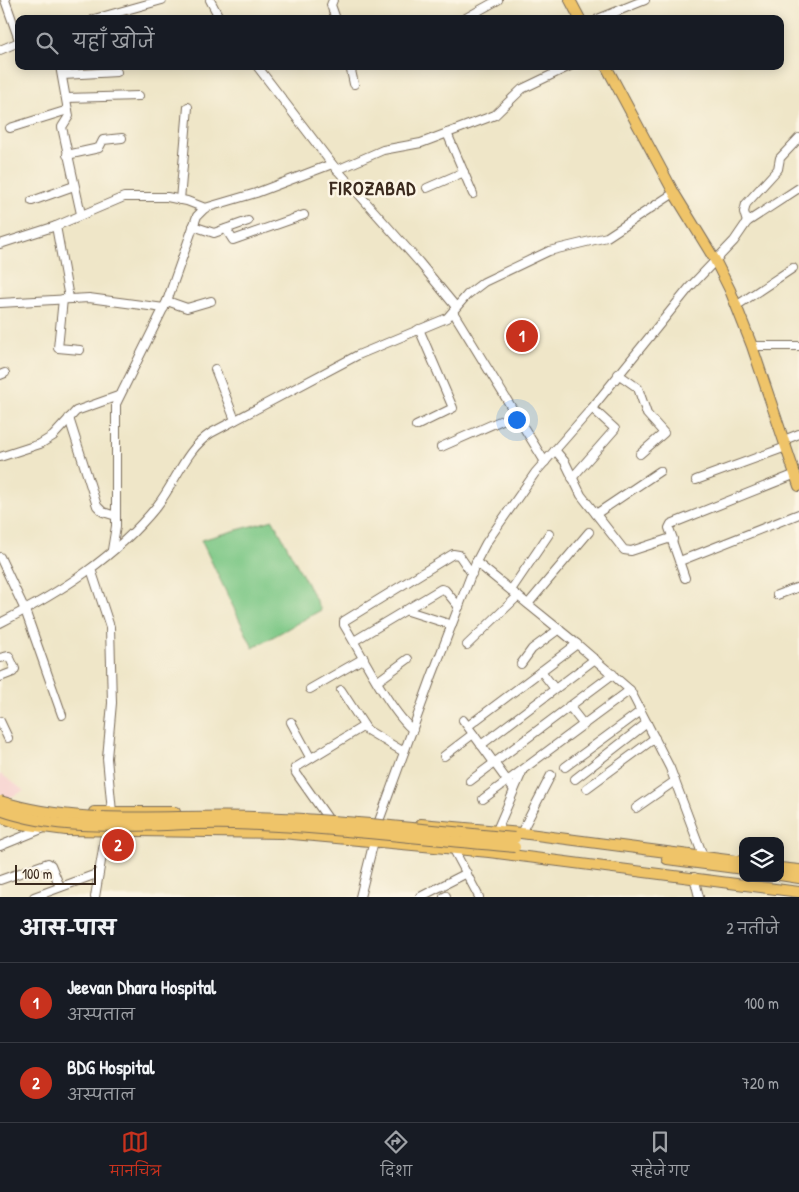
<!DOCTYPE html>
<html lang="hi">
<head>
<meta charset="utf-8">
<style>
  :root { --surface:#171b24; --page:#242831; --text:#f1f3f6; --muted:#9ea1a6; --line:#363941; --accent:#c8321e }
  body { margin:0; font-family:"Patrick Hand","Playpen Sans Deva",sans-serif; background:var(--page); color:var(--text) }
  .controls { position:absolute; right:15px; bottom:15px; display:grid; overflow:hidden; border-radius:10px; box-shadow:0 2px 12px #0003 }
  .controls button { width:45px; height:45px; display:grid; place-items:center; padding:0; border:0; border-bottom:1px solid var(--line); background:var(--surface); color:var(--text); font:25px sans-serif }
  .scale { position:absolute; left:15px; bottom:12px; width:81px; box-sizing:border-box; padding-left:5px; border:2px solid #3b2a1e; border-top:0; font-size:14px; line-height:18px; white-space:nowrap; color:#3b2a1e; -webkit-text-stroke:4px #fcf5e5; paint-order:stroke }
  .you { position:absolute; left:516px; top:419px; width:18px; height:18px; margin:-12px; border:4px solid #fff; border-radius:50%; background:#1a73e8; box-shadow:0 0 0 8px #1a73e833 }
  .badge { display:grid; place-items:center; width:32px; height:32px; border-radius:50%; background:var(--accent); color:#fff; font-size:16px; font-weight:700 }
  .pin { position:absolute; translate:-50% -50%; border:2px solid #fff; box-shadow:0 1px 5px #0006 }
  .list { margin:0; padding:0; list-style:none }
  h2 { display:flex; justify-content:space-between; align-items:center; height:65px; margin:0; padding:0 20px; font-size:21px }
  h2 small { font-size:16px; font-weight:400; color:var(--muted) }
  .list li { display:grid; grid-template-columns:32px 1fr auto; gap:15px; align-items:center; box-sizing:border-box; height:80px; padding:0 20px; border-top:1px solid var(--line) }
  .list b { display:block; font-size:19px; white-space:nowrap }
  .list p { margin:0; font-size:16px; white-space:nowrap; color:var(--muted) }
  .list em { font-size:16px; font-style:normal; color:var(--muted) }
  .icon { flex:none; width:28px; height:28px; fill:none; stroke:currentColor; stroke-width:2; stroke-linecap:round; stroke-linejoin:round }
  .map { position:relative; flex:none; width:799px; height:897px; overflow:hidden }
  .search { position:absolute; background:var(--surface); box-shadow:0 2px 12px #0003; left:15px; right:15px; top:15px; height:55px; display:flex; align-items:center; gap:12px; box-sizing:border-box; padding:0 18px; border-radius:10px; color:var(--muted); font-size:19px }
  .sheet { height:225px; background:var(--surface) }
  nav { display:flex; justify-content:space-around; align-items:center; box-sizing:border-box; height:70px; border-top:1px solid var(--line); background:var(--surface); font-size:14px; color:var(--muted) }
  nav a { display:grid; justify-items:center; gap:2px }
  nav .on { color:var(--accent) }
  .map>svg:first-child { display:block }
  .built { fill:#f7d0cf }
  .green { fill:#7cc785; stroke:#5c7852 }
  .lines { fill:none; stroke-linecap:round; stroke-linejoin:round }
  .minor-casing { stroke:#7a6c5a; stroke-width:10 }
  .major-casing { stroke:#7a6c5a; stroke-width:12 }
  .minor { stroke:#fff; stroke-width:8 }
  .major { stroke:#efc469; stroke-width:10 }
  .major-bridge-casing { stroke:#7a6c5a; stroke-width:12; stroke-linecap:butt }
  .major-bridge { stroke:#efc469; stroke-width:10 }
  .labels { text-anchor:middle; stroke-width:5; stroke-linejoin:round; paint-order:stroke }
  .district-label { font-size:19px; font-weight:bold; letter-spacing:1px; fill:#3b2a1e; stroke:#fcf5e5 }
</style>
</head>
<body>
<div class="map">
<svg width="799" height="897" viewBox="0 0 799 897">
  <rect width="100%" height="100%" fill="#fcf5e5"/>
  <filter id="ink" filterUnits="userSpaceOnUse"><feTurbulence type="fractalNoise" baseFrequency=".02" numOctaves="2"/><feDisplacementMap in="SourceGraphic" scale="10" xChannelSelector="R" yChannelSelector="G"/><feConvolveMatrix kernelMatrix="1 2 1 2 8 2 1 2 1" color-interpolation-filters="sRGB"/></filter>
  <filter id="wash" filterUnits="userSpaceOnUse"><feTurbulence type="fractalNoise" baseFrequency=".0096" numOctaves="4" result="noise"/><feDisplacementMap in="SourceGraphic" scale="20" xChannelSelector="R" yChannelSelector="G"/><feGaussianBlur stdDeviation="1.12" result="paint"/><feColorMatrix in="noise" values="0 0 0 0 0 0 0 0 0 0 0 0 0 0 0 0 0 1.4 0 .05"/><feComposite in="paint" operator="in"/></filter>
  <g filter="url(#wash)">
    <rect width="100%" height="100%" fill="#efe6c8"/>
    <!-- built -->
    <path class="built" d="M 0,774 L 10,780 L 24,791 L 8,798 L 0,794 Z"/>
    <!-- green -->
    <path class="green" d="M 273,520 L 321,610 L 253,648 L 201,540 Z"/>
  </g>
  <g filter="url(#ink)">
    <g class="lines">
      <!-- minor casing -->
      <g class="minor-casing">
        <g id="minor">
          <path d="M 5,0 L 19,40"/>
          <path d="M 210,0 L 220,19"/>
          <path d="M 333,0 L 331,5 L 336,19"/>
          <path d="M 94,19 L 162,0"/>
          <path d="M 464,19 L 498,0"/>
          <path d="M 598,19 L 645,0"/>
          <path d="M 0,50 L 19,42"/>
          <path d="M 60,66 L 69,116 L 62,127 L 81,214"/>
          <path d="M 257,66 L 332,164 L 419,262 L 456,307"/>
          <path d="M 350,66 L 354,84"/>
          <path d="M 63,75 L 117,72"/>
          <path d="M 66,98 L 139,96"/>
          <path d="M 10,128 L 68,110"/>
          <path d="M 447,133 L 473,194"/>
          <path d="M 67,155 L 99,148 L 103,140 L 122,138"/>
          <path d="M 337,170 L 383,150 L 421,143 L 495,115 L 522,89 L 570,66"/>
          <path d="M 427,188 L 464,172"/>
          <path d="M 180,200 L 188,107"/>
          <path d="M 32,201 L 74,186"/>
          <path d="M 747,222 L 744,212 L 746,204 L 778,169 L 780,158 L 799,138"/>
          <path d="M 56,226 L 69,298"/>
          <path d="M 193,226 L 214,233 L 248,221"/>
          <path d="M 226,229 L 233,240 L 304,215"/>
          <path d="M 0,244 L 56,226 L 124,197 L 167,197 L 187,201 L 205,208"/>
          <path d="M 63,299 L 58,348 L 80,350"/>
          <path d="M 167,301 L 187,308 L 211,301"/>
          <path d="M 0,303 L 89,298 L 164,308"/>
          <path d="M 736,306 L 793,268"/>
          <path d="M 453,312 L 545,462"/>
          <path d="M 752,346 L 799,346"/>
          <path d="M 215,369 L 235,420"/>
          <path d="M 618,374 L 638,388 L 647,414 L 664,433 L 640,454"/>
          <path d="M 0,375 L 5,373"/>
          <path d="M 69,418 L 97,506 L 103,512 L 116,516"/>
          <path d="M 416,426 L 453,408 L 419,329"/>
          <path d="M 784,440 L 799,434"/>
          <path d="M 441,447 L 516,414"/>
          <path d="M 555,450 L 565,462 L 581,495 L 624,550 L 631,551 L 671,538 L 685,578"/>
          <path d="M 0,457 L 40,444 L 53,436 L 76,411 L 118,396"/>
          <path d="M 572,478 L 615,429 L 592,408"/>
          <path d="M 696,480 L 786,447"/>
          <path d="M 596,514 L 660,471"/>
          <path d="M 673,539 L 669,528 L 671,524 L 796,474"/>
          <path d="M 112,550 L 116,526 L 116,404 L 167,301 L 197,216 L 205,208 L 256,193 L 332,164"/>
          <path d="M 0,557 L 25,610 L 62,715"/>
          <path d="M 680,561 L 799,514"/>
          <path d="M 476,562 L 577,644 L 630,690 L 670,768 L 703,856"/>
          <path d="M 91,569 L 110,627 L 112,703 L 107,758 L 112,812"/>
          <path d="M 511,590 L 549,534"/>
          <path d="M 777,595 L 799,587"/>
          <path d="M 528,604 L 589,532"/>
          <path d="M 405,610 L 452,625"/>
          <path d="M 0,623 C 59,593 115,558 157,506 C 176,482 185,450 211,433 L 358,355 L 447,318 L 467,295 L 484,282 L 549,251 L 607,237 L 674,193"/>
          <path d="M 354,641 L 441,589 L 445,590 L 459,607"/>
          <path d="M 467,645 L 518,596"/>
          <path d="M 0,658 L 9,656 L 15,669 L 13,672 L 0,677"/>
          <path d="M 521,664 L 532,649 L 559,629"/>
          <path d="M 541,671 L 555,689"/>
          <path d="M 378,681 L 408,659"/>
          <path d="M 310,689 L 364,658"/>
          <path d="M 341,690 L 367,730 L 404,752"/>
          <path d="M 569,706 L 584,725"/>
          <path d="M 463,720 L 514,790"/>
          <path d="M 0,721 L 8,738"/>
          <path d="M 291,722 L 310,757"/>
          <path d="M 468,726 L 577,644"/>
          <path d="M 413,730 C 391,713 360,651 344,625 L 344,621 L 453,554 L 459,555 L 472,574"/>
          <path d="M 481,745 L 595,659"/>
          <path d="M 444,756 L 473,734"/>
          <path d="M 565,767 L 641,711"/>
          <path d="M 575,779 L 647,723"/>
          <path d="M 470,781 L 613,674"/>
          <path d="M 587,788 L 655,738"/>
          <path d="M 483,799 L 630,690"/>
          <path d="M 636,808 L 675,781"/>
          <path d="M 327,817 L 296,773 L 295,768 L 364,726"/>
          <path d="M 497,830 L 522,772"/>
          <path d="M 521,833 L 551,775"/>
          <path d="M 0,846 L 44,828"/>
          <path d="M 453,848 L 479,897"/>
          <path d="M 694,877 L 699,897"/>
          <path d="M 0,880 L 48,863 L 51,865 L 60,887"/>
          <path d="M 34,897 L 99,873"/>
          <path d="M 95,897 L 106,831"/>
          <path d="M 360,897 L 379,821 L 432,676 L 476,562 L 486,543 L 535,473 L 592,408 L 689,288 L 734,241 L 747,222 L 799,188"/>
          <path d="M 420,897 L 467,873"/>
          <path d="M 444,897 L 446,896"/>
        </g>
      </g>
      <!-- major casing -->
      <g class="major-casing">
        <g id="major">
          <path d="M 570,0 L 580,19"/>
          <path d="M 606,66 L 674,193 L 715,260 L 730,290 L 752,346 L 799,486"/>
          <path d="M 94,812 L 175,812"/>
          <path d="M 0,817 L 21,824 L 66,830 L 282,833 L 489,852 L 799,892"/>
          <path d="M 421,824 L 521,833 L 743,862"/>
          <path d="M 667,859 L 743,869"/>
          <path d="M 780,868 L 799,870"/>
          <path d="M 780,875 L 799,878"/>
        </g>
      </g>
      <!-- minor -->
      <use href="#minor" class="minor"/>
      <!-- major -->
      <use href="#major" class="major"/>
      <!-- major-bridge casing -->
      <g class="major-bridge-casing">
        <g id="major-bridge">
          <path d="M 0,801 C 81,827 169,814 253,817 C 340,819 428,830 515,838"/>
          <path d="M 0,810 C 73,836 156,822 233,824 C 327,827 421,839 515,847"/>
        </g>
      </g>
      <!-- major-bridge -->
      <use href="#major-bridge" class="major-bridge"/>
    </g>
  </g>
  <g class="labels">
    <!-- district labels -->
    <g class="district-label">
      <text x="373" y="195">FIROZABAD</text>
    </g>
  </g>
</svg>
<div class="controls">
<button><svg class="icon" aria-label="layers" viewBox="0 0 24 24"><path d="M12 4l9 5-9 5-9-5zM3 14l9 5 9-5"/></svg></button>
</div>
<div class="scale">100 m</div>
<div class="you"></div>
<div class="pin badge" style="left:522px;top:336px">1</div>
<div class="pin badge" style="left:118px;top:845px">2</div>
<div class="search"><svg class="icon" aria-label="search" viewBox="0 0 24 24"><circle cx="10" cy="10" r="6"/><path d="M15 15l6 6"/></svg>यहाँ खोजें</div>
</div>
<section class="sheet">
<h2>आस-पास<small>2 नतीजे</small></h2>
<ul class="list">
<li><span class="badge">1</span><div><b>Jeevan Dhara Hospital</b><p>अस्पताल</p></div><em>100 m</em></li>
<li><span class="badge">2</span><div><b>BDG Hospital</b><p>अस्पताल</p></div><em>720 m</em></li>
</ul>
</section>
<nav>
<a class="on"><svg class="icon" aria-label="map" viewBox="0 0 24 24"><path d="M3 6l6-2 6 2 6-2v14l-6 2-6-2-6 2zM9 4v14M15 6v14"/></svg>मानचित्र</a>
<a><svg class="icon" aria-label="directions" viewBox="0 0 24 24"><path d="M12 3l9 9-9 9-9-9zM9 14v-3h6M13 9l2 2-2 2"/></svg>दिशा</a>
<a><svg class="icon" aria-label="saved" viewBox="0 0 24 24"><path d="M7 4h10v16l-5-4-5 4z"/></svg>सहेजे गए</a>
</nav>
</body>
</html>
